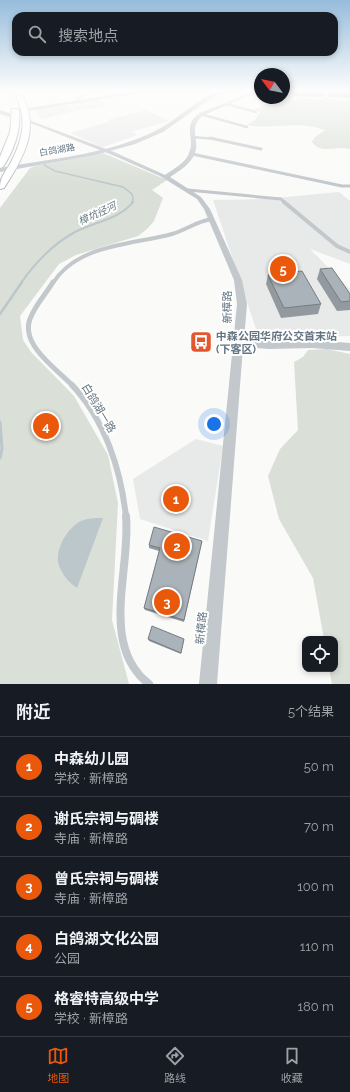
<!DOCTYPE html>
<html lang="zh">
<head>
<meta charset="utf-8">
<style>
  :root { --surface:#171b24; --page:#242831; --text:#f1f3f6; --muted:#9ea1a6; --line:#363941; --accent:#ea580c }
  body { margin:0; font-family:Raleway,"Noto Sans SC",sans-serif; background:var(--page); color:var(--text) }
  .controls { position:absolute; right:12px; bottom:12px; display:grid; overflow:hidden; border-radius:8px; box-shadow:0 2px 6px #0003 }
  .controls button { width:36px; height:36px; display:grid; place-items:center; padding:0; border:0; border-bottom:1px solid var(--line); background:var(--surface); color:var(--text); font:20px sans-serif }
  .compass { position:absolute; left:254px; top:68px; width:36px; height:36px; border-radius:50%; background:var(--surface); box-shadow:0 2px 6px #0003; rotate:302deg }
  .you { position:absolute; left:214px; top:424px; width:14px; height:14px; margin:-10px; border:3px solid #fff; border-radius:50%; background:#1a73e8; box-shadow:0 0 0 6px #1a73e833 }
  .badge { display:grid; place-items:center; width:26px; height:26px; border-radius:50%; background:var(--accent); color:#fff; font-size:13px; font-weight:700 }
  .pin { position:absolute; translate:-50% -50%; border:2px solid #fff; box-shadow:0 1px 4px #0006 }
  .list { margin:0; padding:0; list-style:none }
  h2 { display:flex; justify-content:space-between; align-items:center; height:52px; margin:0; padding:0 16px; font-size:17px }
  h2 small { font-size:13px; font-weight:400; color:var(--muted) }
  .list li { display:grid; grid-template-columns:26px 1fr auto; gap:12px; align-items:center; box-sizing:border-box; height:60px; padding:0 16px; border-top:1px solid var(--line) }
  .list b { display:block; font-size:15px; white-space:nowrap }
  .list p { margin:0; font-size:13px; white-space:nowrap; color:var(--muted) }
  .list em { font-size:13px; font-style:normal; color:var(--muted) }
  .icon { flex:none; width:22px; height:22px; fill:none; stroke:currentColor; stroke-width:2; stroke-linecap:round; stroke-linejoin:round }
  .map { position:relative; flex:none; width:350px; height:684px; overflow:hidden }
  .search { position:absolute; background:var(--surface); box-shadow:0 2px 6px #0003; left:12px; right:12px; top:12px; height:44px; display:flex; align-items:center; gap:10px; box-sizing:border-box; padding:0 14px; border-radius:12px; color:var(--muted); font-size:15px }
  .sheet { height:352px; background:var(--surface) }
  nav { display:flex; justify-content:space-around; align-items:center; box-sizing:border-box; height:56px; border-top:1px solid var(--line); background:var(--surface); font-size:11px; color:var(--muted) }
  nav a { display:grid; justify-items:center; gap:2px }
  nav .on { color:var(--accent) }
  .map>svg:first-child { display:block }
  .built { fill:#e8e9e9 }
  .green { fill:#dadfd7 }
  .water { fill:#bbc7cb }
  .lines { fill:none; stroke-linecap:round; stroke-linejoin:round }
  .stream-far3 { stroke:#bbc7cb; stroke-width:1.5 }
  .stream-far2 { stroke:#bbc7cb; stroke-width:2 }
  .stream-far1 { stroke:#bbc7cb; stroke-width:2.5 }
  .stream { stroke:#bbc7cb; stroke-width:3 }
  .primary-casing { stroke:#b5babe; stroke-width:2 }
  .service-far5 { stroke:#c3c8cc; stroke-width:2.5 }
  .service-far4 { stroke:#c3c8cc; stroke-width:3 }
  .service-far3 { stroke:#c3c8cc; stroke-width:4 }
  .service-far2 { stroke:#c3c8cc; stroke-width:5 }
  .service-far1 { stroke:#c3c8cc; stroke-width:6 }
  .service { stroke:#c3c8cc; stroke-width:8 }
  .minor { fill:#c3c8cc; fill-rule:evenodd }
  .tertiary { fill:#c3c8cc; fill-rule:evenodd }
  .primary { fill:#fff; fill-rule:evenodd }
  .wall { fill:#929a9f }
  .building { fill:#aab3b9; stroke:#777d82 }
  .labels { text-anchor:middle; stroke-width:4; stroke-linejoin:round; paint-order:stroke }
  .far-street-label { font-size:9px; fill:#657683; stroke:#fff }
  .far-water-label { font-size:10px; font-style:italic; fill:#60757c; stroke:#fff }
  .street-label { font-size:11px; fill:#657683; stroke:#fff }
  .poi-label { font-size:11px; font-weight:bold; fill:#657683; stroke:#fff; text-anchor:start }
</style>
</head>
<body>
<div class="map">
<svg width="350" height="684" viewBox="0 0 350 684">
  <rect width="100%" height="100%" fill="#fafaf8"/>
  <!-- built -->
  <g class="built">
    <path d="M 98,99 L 107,106 L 77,111 L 69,104 Z"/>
    <path d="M 66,104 L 75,111 L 42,119 L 38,116 L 37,109 Z"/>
    <path d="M 146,110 L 169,121 L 132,132 L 138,135 L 103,147 L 70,133 L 109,122 L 108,120 Z"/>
    <path d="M 339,192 L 350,201 L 350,264 L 310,249 L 350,289 L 350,336 L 279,338 L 263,336 L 256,329 L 213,200 L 265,199 Z"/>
    <path d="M 196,439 L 223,446 L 208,541 L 140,519 L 133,479 Z"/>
  </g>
  <!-- green -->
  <g class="green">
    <path d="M 300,98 L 350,100 L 350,149 C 337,145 321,155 312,142 L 314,138 L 325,130 C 295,120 274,130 247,125 L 255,120 L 260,112 L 253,110 L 277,100 L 283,101 Z"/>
    <path d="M 103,153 L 167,180 L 152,190 L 163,198 L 154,221 L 147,229 L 138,236 L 76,255 L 59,264 L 20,316 L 23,340 L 31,352 L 74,396 L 108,455 L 118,503 L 112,620 L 129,684 L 0,684 L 0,208 L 30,168 L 35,166 Z"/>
    <path d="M 327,349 L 350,354 L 350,684 L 332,684 L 329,669 L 335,669 L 335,639 L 324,639 L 313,578 L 279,519 L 268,476 L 280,449 L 298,430 L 294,362 L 303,357 L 308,350 Z"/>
  </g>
  <!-- water -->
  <path class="water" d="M 103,518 L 77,588 C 70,583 65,578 61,570 C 52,554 65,531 79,522 C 86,518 95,518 103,518 Z"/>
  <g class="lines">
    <!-- stream-far3 -->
    <path class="stream-far3" d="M 44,165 L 55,171 L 123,187 L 132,194 L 133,199 L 132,203"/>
    <!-- stream-far2 -->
    <path class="stream-far2" d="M 21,283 C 35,263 53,244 75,232 C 94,222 120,219 133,202"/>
    <!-- stream-far1 -->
    <path class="stream-far1" d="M 0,314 L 22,282"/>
    <!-- stream -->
    <path class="stream" d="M 0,422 L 2,449 L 0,458"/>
    <!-- primary casing -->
    <g class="primary-casing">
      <g id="primary">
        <path d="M 13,90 L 19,90 C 42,125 25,156 4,188 L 0,189 C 0,177 4,174 10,164 C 24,138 28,116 13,90 Z"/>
        <path d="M 12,109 L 18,109 L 19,111 C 21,131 14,150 3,167 L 0,168 L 0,157 L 10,132 Z"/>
      </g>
    </g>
    <!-- service-far5 -->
    <g class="service-far5">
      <path d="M 323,90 L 326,98"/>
      <path d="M 76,102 L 86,91 L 90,90"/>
      <path d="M 226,104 L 256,112"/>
      <path d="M 25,110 L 150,90"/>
      <path d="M 200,114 L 247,127"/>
      <path d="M 192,137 L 215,139"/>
    </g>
    <!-- service-far4 -->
    <g class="service-far4">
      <path d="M 210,138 L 261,149"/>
      <path d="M 192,154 L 342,186 L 350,186"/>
      <path d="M 188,190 L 281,199 L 285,203"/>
    </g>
    <!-- service-far3 -->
    <g class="service-far3">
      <path d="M 284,202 L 337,246 L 350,252"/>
      <path d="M 53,283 C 78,244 131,245 172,234 C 186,230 197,221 212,219"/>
    </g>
    <!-- service-far2 -->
    <path class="service-far2" d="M 53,282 C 46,294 35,305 30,319 C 20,345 58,370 73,386"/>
    <!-- service-far1 -->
    <path class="service-far1" d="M 72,385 C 105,420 121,470 126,517"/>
    <!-- service -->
    <path class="service" d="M 126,516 C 131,570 99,645 149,684"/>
    <!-- minor -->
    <path class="minor" d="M 257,90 L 260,90 L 260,91 L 204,115 C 187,127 200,137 195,153 C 191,164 179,171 170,177 L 201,197 L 210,209 L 242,280 L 247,304 L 244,340 L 269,341 L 312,340 L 350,343 L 350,351 L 312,348 L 269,349 L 243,347 L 217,684 L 199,684 L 237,304 L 234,280 L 204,209 L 197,199 L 160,176 L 110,154 L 25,121 L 29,120 L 114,152 L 165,175 C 173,169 186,163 189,153 C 196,137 181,126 200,113 Z"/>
    <!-- tertiary -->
    <g class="tertiary">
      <path d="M 221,90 L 228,90 L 207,101 L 163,132 L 135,144 L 95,155 L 0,172 L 0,168 C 49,159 102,155 149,134 C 175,123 194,100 221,90 Z"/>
      <path d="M 0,110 L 18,116 L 19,117 L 16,119 L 0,114 Z"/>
    </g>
    <!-- primary -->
    <use href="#primary" class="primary"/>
  </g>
  <!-- wall -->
  <g class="wall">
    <path d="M 293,90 L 324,90 L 324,91 L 323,97 L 294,96 Z"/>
    <path d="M 326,90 L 350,90 L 350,98 L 329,97 Z"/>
    <path d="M 320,269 L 350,294 L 350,310 L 337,311 L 317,279 Z"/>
    <path d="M 268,275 L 321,304 L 318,314 L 281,318 L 266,284 Z"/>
    <path d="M 202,541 L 184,622 L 145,610 L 144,608 L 159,551 L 149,548 L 149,545 Z"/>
    <path d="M 148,639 L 184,639 L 181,654 L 149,641 Z"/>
  </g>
  <!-- building -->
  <g class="building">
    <path d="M 295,90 L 324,90 L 324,91 Z"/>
    <path d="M 330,90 L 350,90 L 350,92 L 330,91 Z"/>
    <path d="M 332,268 L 350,294 L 350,301 L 341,302 L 320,269 Z"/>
    <path d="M 302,271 L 321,304 L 284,308 L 268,275 Z"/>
    <path d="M 154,527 L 202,541 L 184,620 L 144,608 L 160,548 L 149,545 Z"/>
    <path d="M 152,626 L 184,639 L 181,653 L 148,639 Z"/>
  </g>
  <!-- sky -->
  <linearGradient id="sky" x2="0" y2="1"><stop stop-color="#96bcdc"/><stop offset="0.49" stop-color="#fdfdfc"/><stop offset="1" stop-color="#fdfdfc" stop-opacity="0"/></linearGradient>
  <rect width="350" height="185" fill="url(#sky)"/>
  <!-- icons -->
  <defs>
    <g id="bus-square" transform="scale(1.15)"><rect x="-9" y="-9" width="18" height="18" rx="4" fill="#e4572e" stroke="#fff"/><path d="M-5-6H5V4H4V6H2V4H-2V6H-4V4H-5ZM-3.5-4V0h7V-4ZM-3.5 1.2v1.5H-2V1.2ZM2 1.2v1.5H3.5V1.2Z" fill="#fff"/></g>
  </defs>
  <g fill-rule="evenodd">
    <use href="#bus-square" x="201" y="342"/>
  </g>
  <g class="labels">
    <!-- far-street labels -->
    <g class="far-street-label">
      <text transform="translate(57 150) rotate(-10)" y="3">白鸽湖路</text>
    </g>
    <!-- far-water labels -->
    <g class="far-water-label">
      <text transform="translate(97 213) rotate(-25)" y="4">樟坑径河</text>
    </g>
    <!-- street labels -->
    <g class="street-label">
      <text transform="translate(227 307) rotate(-90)" y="4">新樟路</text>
      <text transform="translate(99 408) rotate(59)" y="4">白鸽湖一路</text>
      <text transform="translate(201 628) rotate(-85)" y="4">新樟路</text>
    </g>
    <!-- poi labels -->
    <g class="poi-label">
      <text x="216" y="340">中森公园华府公交首末站<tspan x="216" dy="13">(下客区)</tspan></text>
    </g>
  </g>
</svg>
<div class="controls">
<button><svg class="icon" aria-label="locate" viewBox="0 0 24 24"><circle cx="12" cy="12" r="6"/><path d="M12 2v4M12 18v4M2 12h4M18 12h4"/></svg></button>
</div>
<svg class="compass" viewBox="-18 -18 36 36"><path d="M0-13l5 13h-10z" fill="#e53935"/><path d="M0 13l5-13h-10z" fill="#9ea1a6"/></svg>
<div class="you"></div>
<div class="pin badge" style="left:176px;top:499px">1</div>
<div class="pin badge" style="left:177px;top:546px">2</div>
<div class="pin badge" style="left:167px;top:602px">3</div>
<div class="pin badge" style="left:46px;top:426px">4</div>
<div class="pin badge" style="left:283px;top:269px">5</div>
<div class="search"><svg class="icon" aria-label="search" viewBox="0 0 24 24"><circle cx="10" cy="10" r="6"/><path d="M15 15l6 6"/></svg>搜索地点</div>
</div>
<section class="sheet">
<h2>附近<small>5个结果</small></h2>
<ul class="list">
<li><span class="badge">1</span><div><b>中森幼儿园</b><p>学校 · 新樟路</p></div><em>50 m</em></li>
<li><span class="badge">2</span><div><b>谢氏宗祠与碉楼</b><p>寺庙 · 新樟路</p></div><em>70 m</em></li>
<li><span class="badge">3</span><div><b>曾氏宗祠与碉楼</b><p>寺庙 · 新樟路</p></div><em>100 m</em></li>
<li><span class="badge">4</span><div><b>白鸽湖文化公园</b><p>公园</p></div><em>110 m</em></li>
<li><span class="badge">5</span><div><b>格睿特高级中学</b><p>学校 · 新樟路</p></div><em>180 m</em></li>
</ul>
</section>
<nav>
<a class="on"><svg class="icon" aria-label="map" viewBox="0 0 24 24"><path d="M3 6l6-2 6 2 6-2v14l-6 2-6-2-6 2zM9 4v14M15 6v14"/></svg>地图</a>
<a><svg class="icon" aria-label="directions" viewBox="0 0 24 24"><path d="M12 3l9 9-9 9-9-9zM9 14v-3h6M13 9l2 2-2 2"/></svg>路线</a>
<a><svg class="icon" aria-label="saved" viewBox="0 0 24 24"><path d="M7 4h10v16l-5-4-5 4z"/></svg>收藏</a>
</nav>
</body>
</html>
